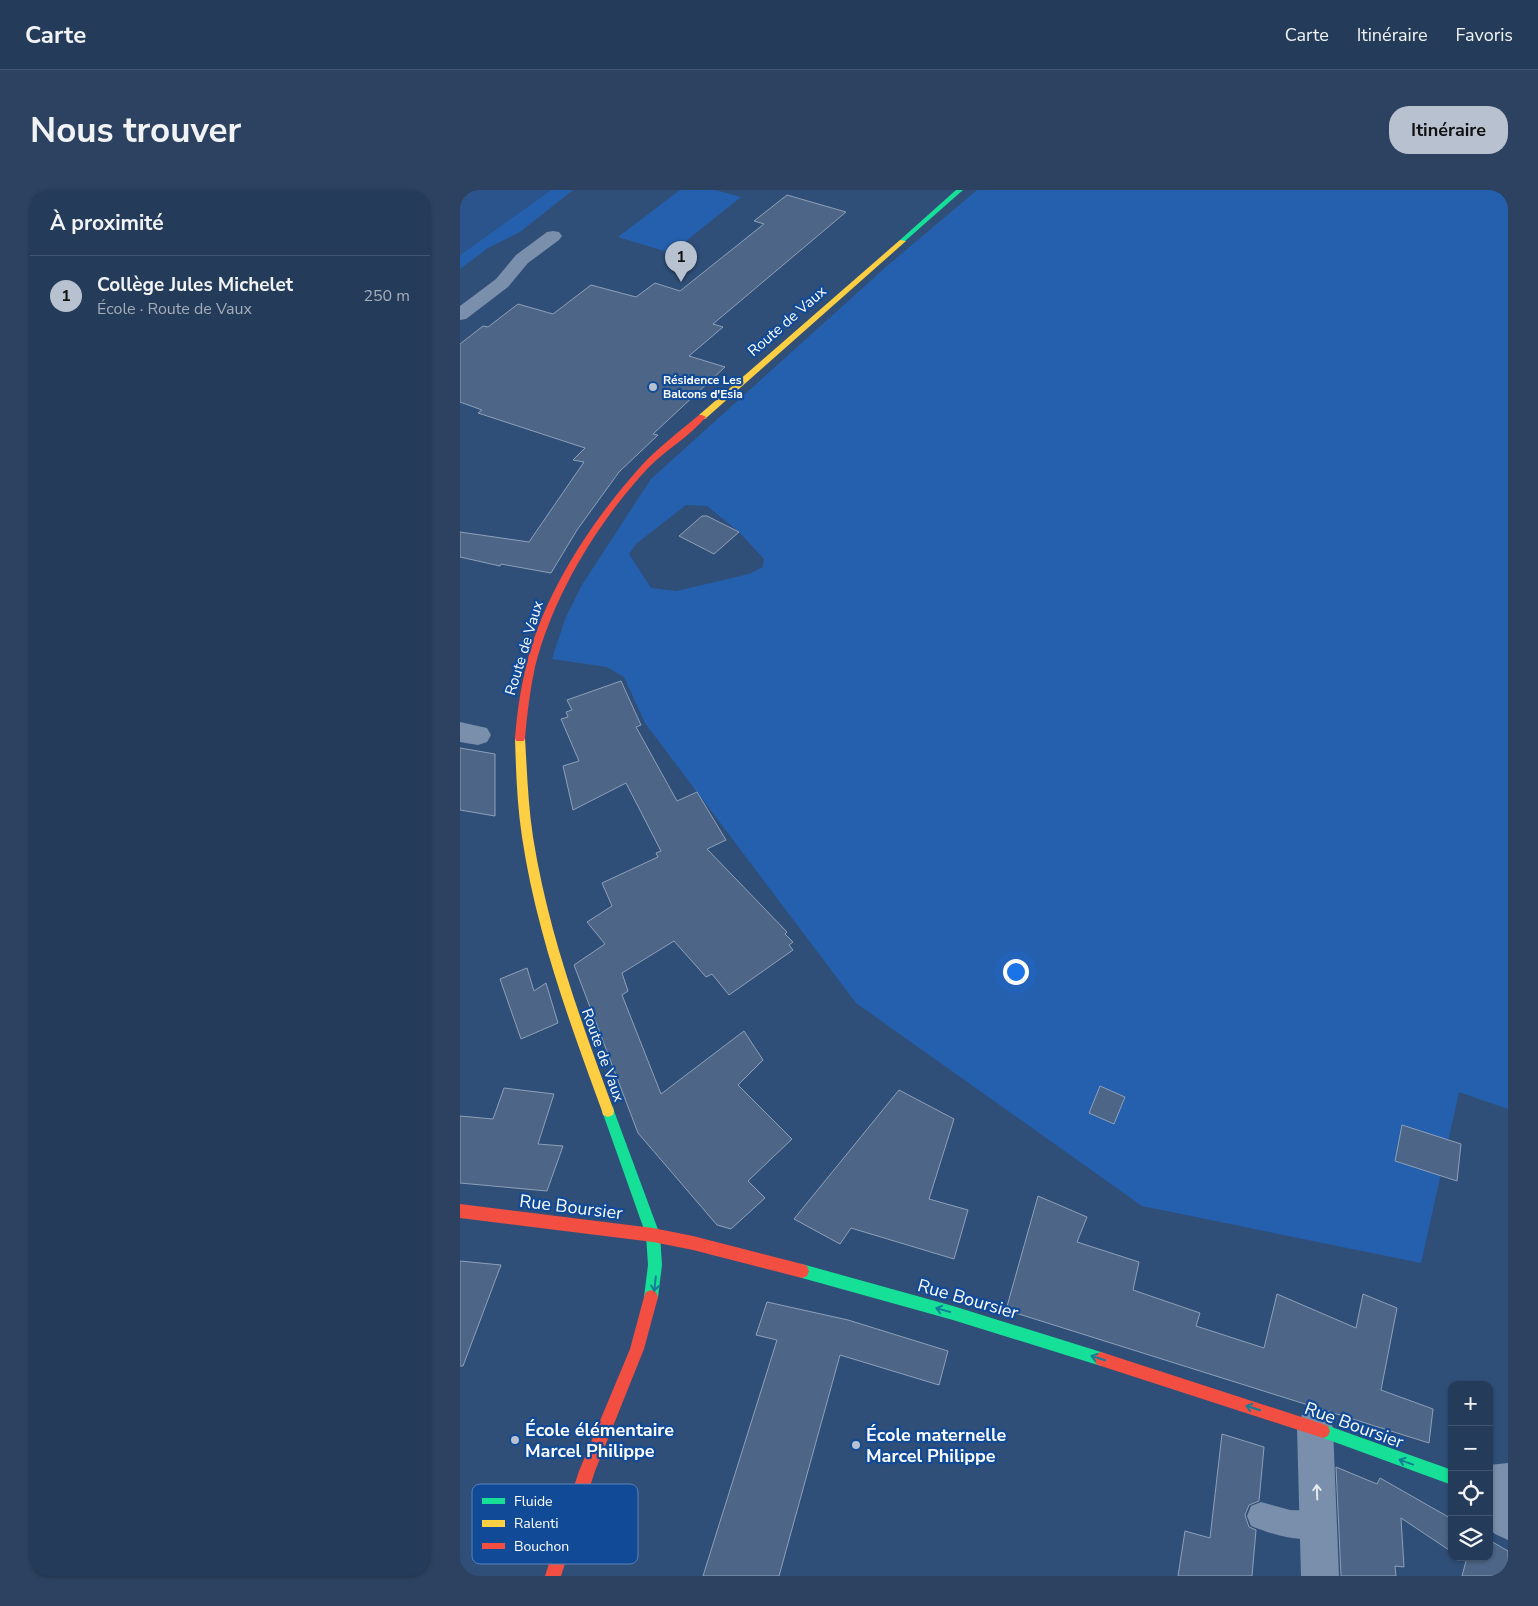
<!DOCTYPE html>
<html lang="fr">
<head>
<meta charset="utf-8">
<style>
  :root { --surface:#243b5a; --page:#2c4260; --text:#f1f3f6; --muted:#a3adbb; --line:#415570; --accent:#b7c1d0 }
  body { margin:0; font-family:"Nunito Sans",sans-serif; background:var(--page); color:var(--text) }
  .controls { position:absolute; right:15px; bottom:15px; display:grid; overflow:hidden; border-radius:10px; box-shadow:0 1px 4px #0004 }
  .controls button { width:45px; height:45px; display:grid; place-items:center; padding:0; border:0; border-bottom:1px solid var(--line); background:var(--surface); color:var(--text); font:25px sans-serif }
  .you { position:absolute; left:555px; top:781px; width:18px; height:18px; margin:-12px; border:4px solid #fff; border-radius:50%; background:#1a73e8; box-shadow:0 0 0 8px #1a73e833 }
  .badge { display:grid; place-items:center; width:32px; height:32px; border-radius:50%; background:var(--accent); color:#111; font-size:16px; font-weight:700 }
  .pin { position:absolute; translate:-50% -41px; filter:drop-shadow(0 1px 2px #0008) }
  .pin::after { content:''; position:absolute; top:26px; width:18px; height:15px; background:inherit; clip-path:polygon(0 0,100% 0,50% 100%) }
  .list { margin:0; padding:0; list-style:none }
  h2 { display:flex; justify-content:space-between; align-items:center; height:65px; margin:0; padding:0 20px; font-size:21px }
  h2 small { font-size:16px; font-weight:400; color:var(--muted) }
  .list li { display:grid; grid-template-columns:32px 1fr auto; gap:15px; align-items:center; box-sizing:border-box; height:80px; padding:0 20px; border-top:1px solid var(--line) }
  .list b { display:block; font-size:19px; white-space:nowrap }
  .list p { margin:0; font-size:16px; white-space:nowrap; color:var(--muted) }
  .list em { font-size:16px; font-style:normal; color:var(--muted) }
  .icon { flex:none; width:28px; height:28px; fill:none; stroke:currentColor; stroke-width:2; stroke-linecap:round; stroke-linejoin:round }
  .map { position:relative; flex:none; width:1048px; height:1386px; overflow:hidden; border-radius:20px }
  header { display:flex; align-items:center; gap:30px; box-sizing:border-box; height:70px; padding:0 25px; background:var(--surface); border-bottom:1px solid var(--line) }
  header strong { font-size:24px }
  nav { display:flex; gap:28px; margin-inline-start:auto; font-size:18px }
  .intro { display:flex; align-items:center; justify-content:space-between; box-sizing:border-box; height:120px; padding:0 30px }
  h1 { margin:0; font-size:35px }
  .button { padding:12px 22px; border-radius:20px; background:var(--accent); color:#111; font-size:18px; font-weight:700 }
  main { display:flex; gap:30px; padding:0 30px }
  aside { flex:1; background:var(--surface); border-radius:20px; box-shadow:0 1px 4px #0004 }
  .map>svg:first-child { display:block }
  .green { fill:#2560ae; fill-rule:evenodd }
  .water { fill:#2b548c }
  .building { fill:#4d6687; stroke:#8ea0b8 }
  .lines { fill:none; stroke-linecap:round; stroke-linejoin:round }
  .lane { fill:#798fab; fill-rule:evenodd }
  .street { fill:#798fab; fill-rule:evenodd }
  .fast { fill:#16e098; fill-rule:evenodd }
  .slow { fill:#ffcf43; fill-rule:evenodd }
  .jam { fill:#f24e42; fill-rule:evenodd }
  .oneway { stroke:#137e97 }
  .oneway2 { stroke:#e4e9ee }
  .poi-dot { fill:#b7c1d0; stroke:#114a97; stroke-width:2 }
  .labels { text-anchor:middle; stroke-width:4.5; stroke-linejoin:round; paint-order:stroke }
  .far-poi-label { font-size:12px; font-weight:bold; fill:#fff; stroke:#114a97; text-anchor:start }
  .street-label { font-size:15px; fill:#fff; stroke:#114a97 }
  .near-street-label { font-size:18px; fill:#fff; stroke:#114a97 }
  .near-poi-label { font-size:18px; font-weight:bold; fill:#fff; stroke:#114a97; text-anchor:start }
  .key { fill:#114a97; stroke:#5880b6; stroke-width:1 }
  .key-label { font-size:14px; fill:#fff }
</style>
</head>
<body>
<header>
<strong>Carte</strong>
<nav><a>Carte</a><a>Itinéraire</a><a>Favoris</a></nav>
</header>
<div class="intro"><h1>Nous trouver</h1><a class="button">Itinéraire</a></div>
<main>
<aside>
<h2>À proximité<small></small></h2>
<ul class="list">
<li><span class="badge">1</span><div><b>Collège Jules Michelet</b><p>École · Route de Vaux</p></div><em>250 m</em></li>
</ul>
</aside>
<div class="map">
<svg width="1048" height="1386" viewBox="0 0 1048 1386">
  <rect width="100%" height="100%" fill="#304f78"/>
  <!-- green -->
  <g class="green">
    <path d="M 91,0 L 113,0 L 60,42 L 28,58 L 0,79 L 0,65 Z"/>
    <path d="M 220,0 L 255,0 L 281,7 L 211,63 L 158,47 Z"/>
    <path d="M 517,0 L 1048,0 L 1048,919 L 999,902 L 961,1073 L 682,1016 L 396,813 L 185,533 L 164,487 L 147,477 L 92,469 L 106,427 L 122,395 L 191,289 L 427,76 ZM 226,315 L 247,316 L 279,342 L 304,369 L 303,377 L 289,384 L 217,401 L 191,398 L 169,364 L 176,354 Z"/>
  </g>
  <!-- water -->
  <path class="water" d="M 0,0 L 91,0 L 0,65 Z"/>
  <!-- building -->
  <g class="building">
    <path d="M 327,5 L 386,22 L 253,134 L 263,137 L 229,166 L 265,177 L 193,244 L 198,245 L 159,282 L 117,340 L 91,383 L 41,374 L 40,376 L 0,367 L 0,342 L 69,352 L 124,272 L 113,270 L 125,258 L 18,223 L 22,220 L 0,212 L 0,154 L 23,136 L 28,137 L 58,114 L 93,124 L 131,95 L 176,107 L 195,93 L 220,101 L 304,34 L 294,31 Z"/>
    <path d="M 242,326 L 247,326 L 279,342 L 254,364 L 219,346 Z"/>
    <path d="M 161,491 L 181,535 L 176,537 L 217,611 L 237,602 L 266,650 L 247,659 L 327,742 L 325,744 L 333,752 L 329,755 L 333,760 L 269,805 L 252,784 L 246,787 L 214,751 L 162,783 L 168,801 L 162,805 L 201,904 L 284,841 L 303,870 L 278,895 L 332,949 L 288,991 L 305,1008 L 271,1039 L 257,1035 L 178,943 L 114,775 L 145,754 L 127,732 L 152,716 L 142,693 L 198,667 L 196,663 L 201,661 L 166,593 L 113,620 L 103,576 L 119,571 L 101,529 L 108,527 L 106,522 L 112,520 L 107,510 Z"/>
    <path d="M 0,558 L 35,564 L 35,626 L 0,620 Z"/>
    <path d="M 67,778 L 74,801 L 86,793 L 98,833 L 61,849 L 40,789 Z"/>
    <path d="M 640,896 L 665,907 L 654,934 L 629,923 Z"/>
    <path d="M 44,898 L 94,904 L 78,954 L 103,956 L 87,1001 L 0,993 L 0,926 L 33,929 Z"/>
    <path d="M 439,900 L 494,929 L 469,1009 L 508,1020 L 494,1069 L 391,1038 L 380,1054 L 334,1029 Z"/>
    <path d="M 942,935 L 1001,954 L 997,991 L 935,971 Z"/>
    <path d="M 578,1006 L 627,1027 L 617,1052 L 679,1072 L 673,1100 L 740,1123 L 736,1136 L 804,1158 L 817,1104 L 896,1138 L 903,1104 L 937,1118 L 921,1200 L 973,1219 L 969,1253 L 546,1120 Z"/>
    <path d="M 0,1071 L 41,1075 L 3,1176 L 0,1176 Z"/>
    <path d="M 307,1112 L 388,1130 L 488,1161 L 479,1195 L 380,1165 L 319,1386 L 243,1386 L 317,1150 L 296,1145 Z"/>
    <path d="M 762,1244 L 804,1257 L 799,1311 L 789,1315 L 785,1325 L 789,1337 L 796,1340 L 792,1386 L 718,1386 L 725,1341 L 750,1348 Z"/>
    <path d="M 876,1277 L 917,1294 L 920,1288 L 992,1329 L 992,1362 L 941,1328 L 944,1377 L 935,1376 L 936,1386 L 881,1386 Z"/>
    <path d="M 1029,1350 L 1048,1361 L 1048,1386 L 1002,1386 L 1006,1371 L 1000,1367 L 1029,1367 Z"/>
  </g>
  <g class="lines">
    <!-- lane -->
    <path class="lane" d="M 801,1312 L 830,1320 L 858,1321 L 868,1325 L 872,1335 L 868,1345 C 844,1355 814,1345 791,1336 L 787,1326 L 791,1316 Z"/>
    <!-- street -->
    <g class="street">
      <path d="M 93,41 L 99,42 L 102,46 L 99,50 L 68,73 L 48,97 L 6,129 L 0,130 L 0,116 L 36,89 L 56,65 L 87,42 Z"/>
      <path d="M 0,532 L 27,538 L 31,545 L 27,552 L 18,555 L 0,552 Z"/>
      <path d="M 855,1220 L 868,1225 L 873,1238 L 879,1386 L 841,1386 L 837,1238 L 842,1225 Z"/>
      <path d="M 1048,1273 L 1048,1350 L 1035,1344 L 1029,1339 L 1029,1275 Z"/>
    </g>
    <!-- fast -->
    <g class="fast">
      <path d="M 496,0 L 503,0 L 444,52 L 440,52 L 440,50 Z"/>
      <path d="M 148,915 L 153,917 L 154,921 L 200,1045 L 202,1075 L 198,1107 L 196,1112 L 191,1114 L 186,1112 L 184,1107 L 188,1075 L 186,1045 L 142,921 L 143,917 Z"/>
      <path d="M 342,1074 L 493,1116 L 641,1162 L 646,1164 L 648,1169 L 646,1174 L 641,1176 L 493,1130 L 342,1088 L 337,1086 L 335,1081 L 337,1076 Z"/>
      <path d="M 863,1234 L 992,1280 L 992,1295 L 858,1246 L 856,1241 L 858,1236 Z"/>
    </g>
    <!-- slow -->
    <g class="slow">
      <path d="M 440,50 L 446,51 L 245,229 L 239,229 L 239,225 Z"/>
      <path d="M 60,544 L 65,548 C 67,581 68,614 73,647 C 88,742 121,831 154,921 L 153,925 L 148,927 L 143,925 L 142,921 C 109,831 76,741 62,647 C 57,614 56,581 55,548 Z"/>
    </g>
    <!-- jam -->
    <g class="jam">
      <path d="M 239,225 L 242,225 L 246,227 C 230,246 207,259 189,277 C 139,330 93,405 75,477 C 70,500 67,524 65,548 L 64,551 L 56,551 L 55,548 C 57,524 60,501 66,477 C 83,404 132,330 182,275 C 199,257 220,241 239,225 Z"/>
      <path d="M 0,1014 L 193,1038 L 233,1046 L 342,1074 L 347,1076 L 349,1081 L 347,1086 L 342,1088 L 233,1060 L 193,1052 L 0,1028 Z"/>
      <path d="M 191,1100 L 196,1102 L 198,1107 L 184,1159 L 135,1281 L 101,1386 L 85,1386 L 119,1281 L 170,1159 L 184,1107 L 186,1102 Z"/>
      <path d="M 641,1162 L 863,1234 L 868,1236 L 870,1241 L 868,1246 L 863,1248 L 641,1176 L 636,1174 L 634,1169 L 636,1164 Z"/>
    </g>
  </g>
  <!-- one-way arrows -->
  <defs><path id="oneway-shaft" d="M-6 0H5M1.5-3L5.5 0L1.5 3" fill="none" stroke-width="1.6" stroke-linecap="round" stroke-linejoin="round" transform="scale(1.25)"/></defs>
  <g class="oneway">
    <use href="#oneway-shaft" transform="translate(195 1094) rotate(96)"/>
    <use href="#oneway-shaft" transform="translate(483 1120) rotate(-165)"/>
    <use href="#oneway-shaft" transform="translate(638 1168) rotate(-162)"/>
    <use href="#oneway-shaft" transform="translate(793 1218) rotate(-162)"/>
    <use href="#oneway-shaft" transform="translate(946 1272) rotate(-160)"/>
  </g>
  <use class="oneway2" href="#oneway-shaft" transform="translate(857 1302) rotate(-92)"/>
  <!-- markers -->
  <g class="poi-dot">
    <circle cx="193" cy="197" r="5"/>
    <circle cx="55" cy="1250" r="5"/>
    <circle cx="396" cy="1255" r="5"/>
  </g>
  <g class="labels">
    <!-- far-poi labels -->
    <g class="far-poi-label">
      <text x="203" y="194">Résidence Les<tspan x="203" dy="14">Balcons d'Esia</tspan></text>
    </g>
    <!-- street labels -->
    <g class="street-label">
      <text transform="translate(327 131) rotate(-41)" y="5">Route de Vaux</text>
      <text transform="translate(64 458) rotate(-73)" y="5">Route de Vaux</text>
      <text transform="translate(143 865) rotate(70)" y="5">Route de Vaux</text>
    </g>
    <!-- near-street labels -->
    <g class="near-street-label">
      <text transform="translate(111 1017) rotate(7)" y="6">Rue Boursier</text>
      <text transform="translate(508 1109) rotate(16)" y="6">Rue Boursier</text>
      <text transform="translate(894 1235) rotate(20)" y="6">Rue Boursier</text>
    </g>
    <!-- near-poi labels -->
    <g class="near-poi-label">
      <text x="65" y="1246">École élémentaire<tspan x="65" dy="21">Marcel Philippe</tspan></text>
      <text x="406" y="1251">École maternelle<tspan x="406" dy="21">Marcel Philippe</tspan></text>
    </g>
  </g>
  <!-- legend -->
  <rect x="12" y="1294" width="166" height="80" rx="8" class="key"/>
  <rect x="22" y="1308" width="23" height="6" fill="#16e098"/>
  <rect x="22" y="1330" width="23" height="7" fill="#ffcf43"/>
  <rect x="22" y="1353" width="23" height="6" fill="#f24e42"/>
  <g class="key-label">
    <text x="54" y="1316">Fluide</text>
    <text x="54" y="1338">Ralenti</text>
    <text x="54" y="1361">Bouchon</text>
  </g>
</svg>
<div class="controls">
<button>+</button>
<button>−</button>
<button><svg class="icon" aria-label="locate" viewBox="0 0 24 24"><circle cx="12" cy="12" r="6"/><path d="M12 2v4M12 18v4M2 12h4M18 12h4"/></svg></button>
<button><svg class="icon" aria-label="layers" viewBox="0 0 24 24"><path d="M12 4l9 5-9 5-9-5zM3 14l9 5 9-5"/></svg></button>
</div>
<div class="you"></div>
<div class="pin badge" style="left:221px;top:92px">1</div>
</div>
</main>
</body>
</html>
